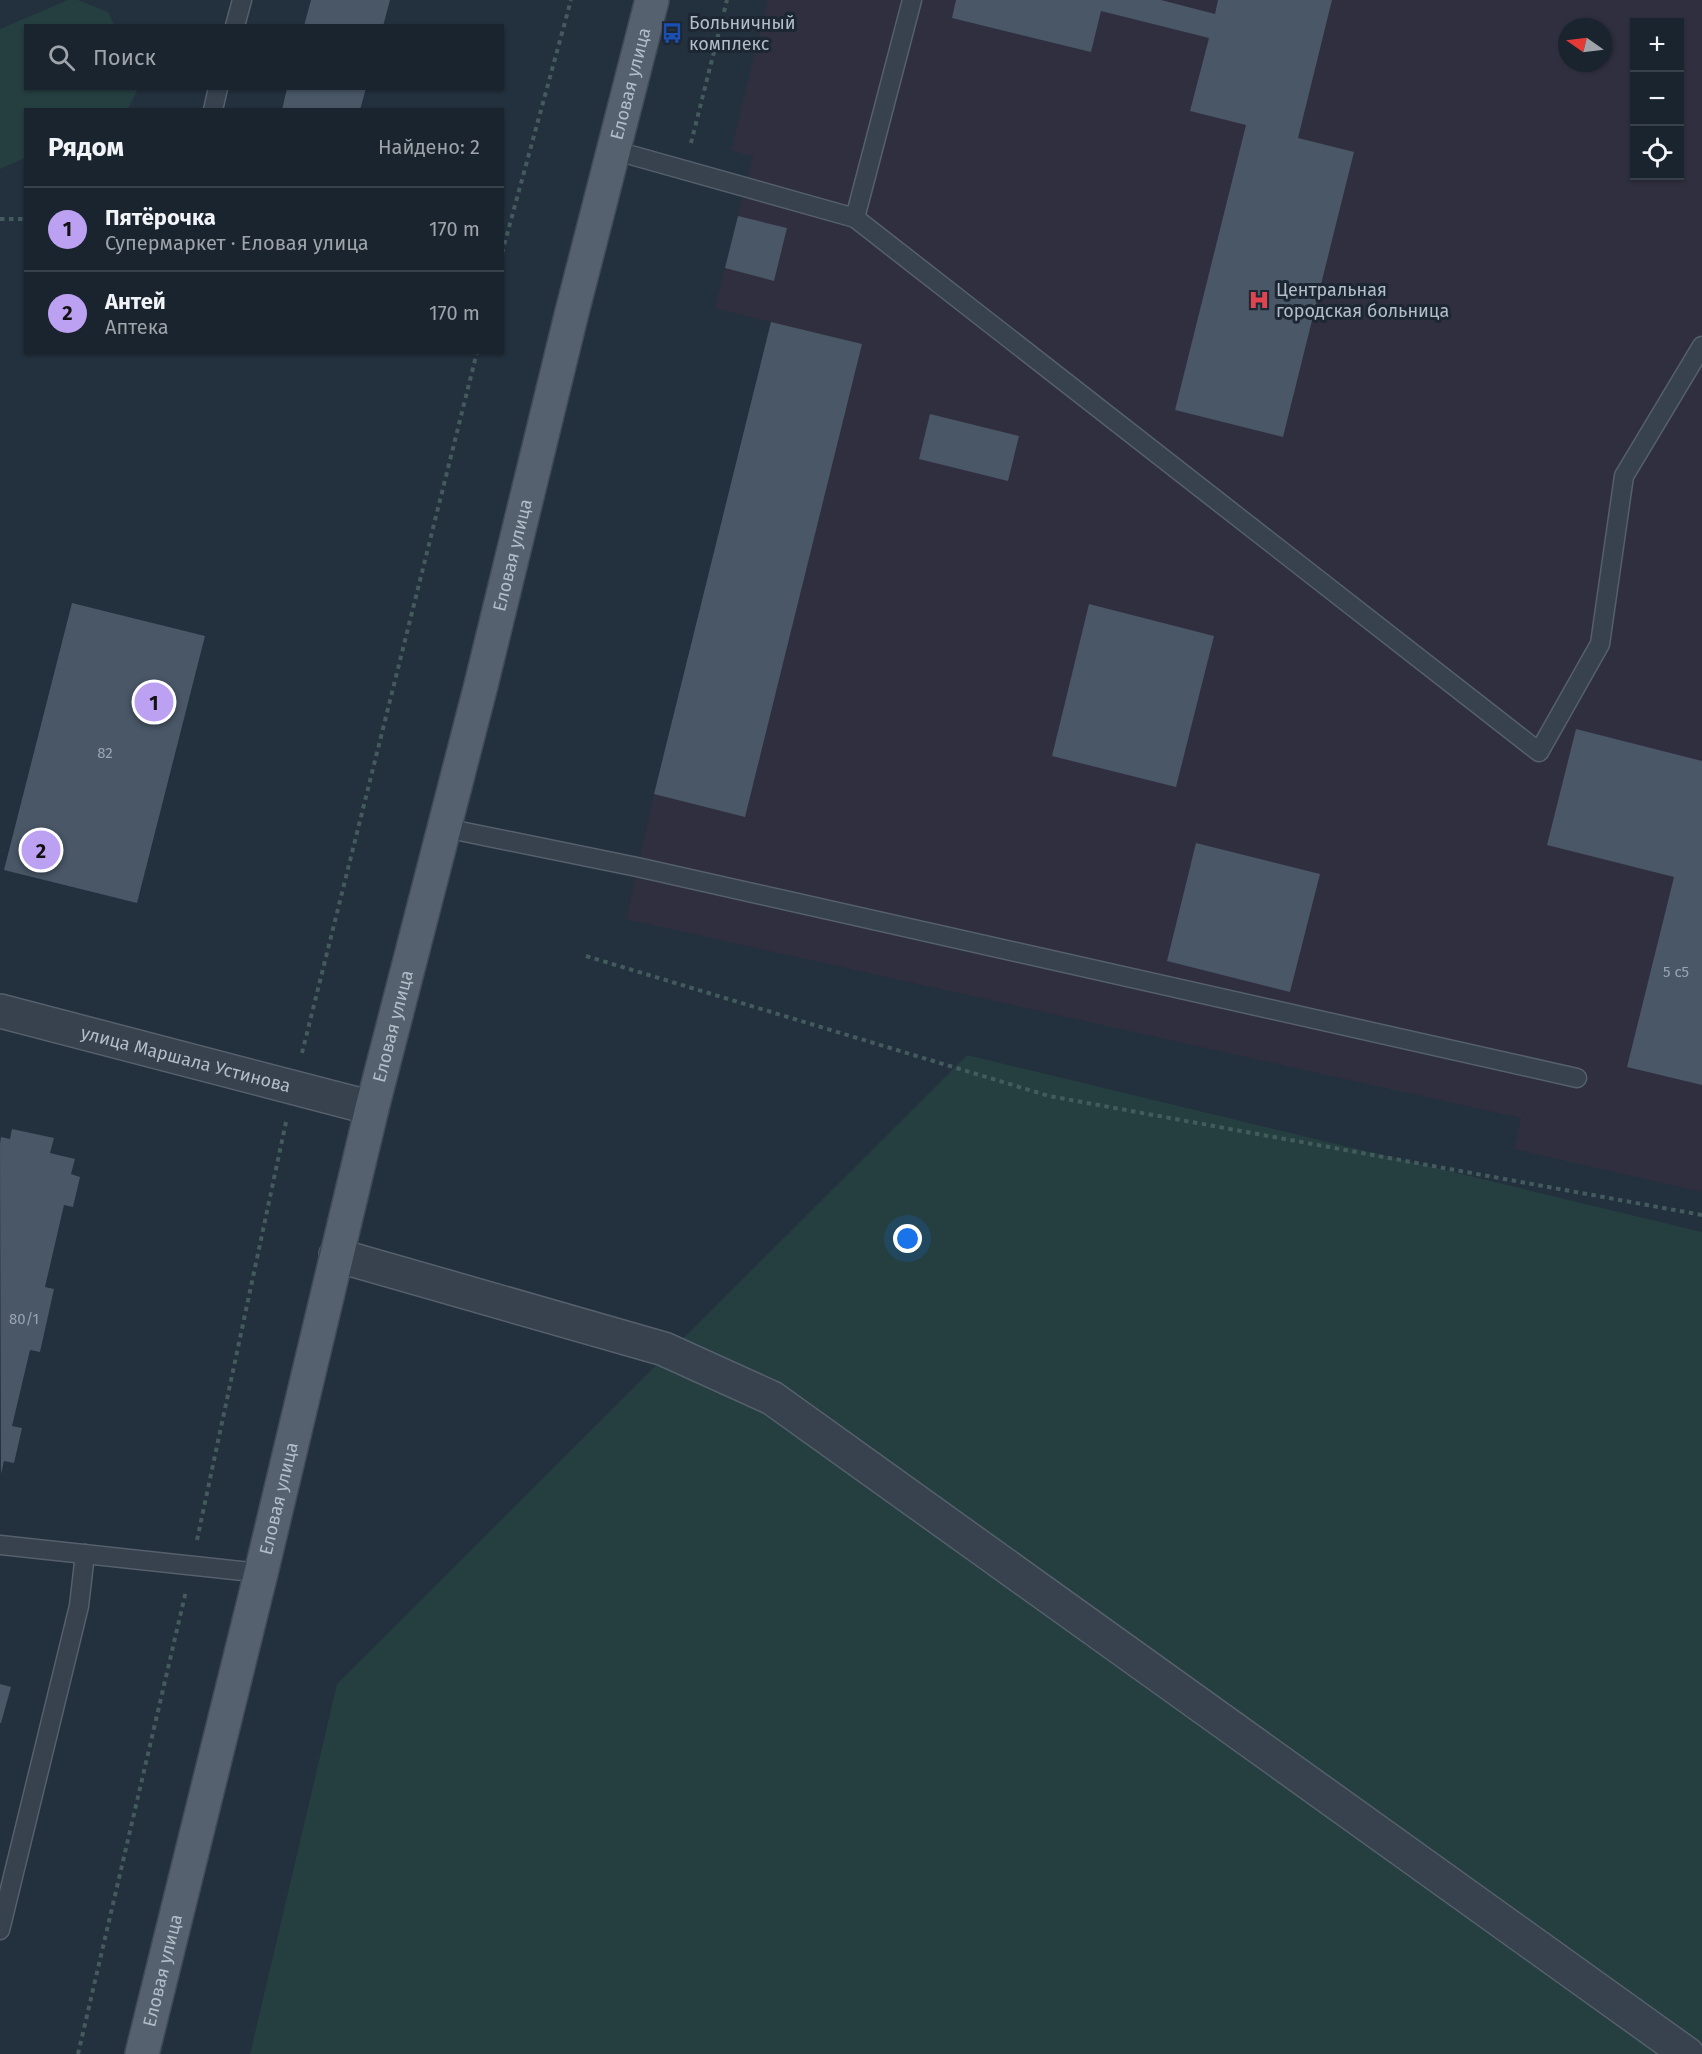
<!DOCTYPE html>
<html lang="ru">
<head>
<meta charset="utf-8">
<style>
  :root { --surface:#1a242e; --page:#232c36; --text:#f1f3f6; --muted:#9fa4aa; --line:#38414a; --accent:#bca0f2 }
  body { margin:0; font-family:"Fira Sans",sans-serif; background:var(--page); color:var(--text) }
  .controls { position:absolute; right:18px; top:18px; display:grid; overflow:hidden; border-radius:0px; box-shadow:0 2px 4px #0004 }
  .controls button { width:54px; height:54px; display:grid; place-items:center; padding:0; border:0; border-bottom:2px solid var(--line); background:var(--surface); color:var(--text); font:30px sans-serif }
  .compass { position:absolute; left:1558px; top:18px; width:54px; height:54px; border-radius:50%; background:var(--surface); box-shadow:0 2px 4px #0004; rotate:284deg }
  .you { position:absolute; left:908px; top:1239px; width:21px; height:21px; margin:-15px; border:4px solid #fff; border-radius:50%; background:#1a73e8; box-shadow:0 0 0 9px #1a73e833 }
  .badge { display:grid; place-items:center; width:39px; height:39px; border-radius:50%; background:var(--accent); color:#111; font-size:20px; font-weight:700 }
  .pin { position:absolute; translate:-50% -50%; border:3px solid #fff; box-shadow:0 2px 6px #0006 }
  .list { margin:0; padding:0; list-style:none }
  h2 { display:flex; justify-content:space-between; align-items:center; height:78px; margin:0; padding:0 24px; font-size:26px }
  h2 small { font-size:20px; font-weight:400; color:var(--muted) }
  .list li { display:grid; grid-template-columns:39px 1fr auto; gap:18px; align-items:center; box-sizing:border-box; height:84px; padding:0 24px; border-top:2px solid var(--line) }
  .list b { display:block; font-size:22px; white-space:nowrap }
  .list p { margin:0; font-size:20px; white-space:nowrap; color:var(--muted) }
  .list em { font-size:20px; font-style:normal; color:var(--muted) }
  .icon { flex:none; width:33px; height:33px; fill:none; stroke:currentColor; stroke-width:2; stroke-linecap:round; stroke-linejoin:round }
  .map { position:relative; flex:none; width:1702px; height:2054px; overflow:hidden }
  .search { position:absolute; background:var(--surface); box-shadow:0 2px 4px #0004; left:24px; top:24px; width:480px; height:66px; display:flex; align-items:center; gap:15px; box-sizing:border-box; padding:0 21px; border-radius:0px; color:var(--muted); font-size:22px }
  .panel { position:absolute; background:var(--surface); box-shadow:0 2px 4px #0004; left:24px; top:108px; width:480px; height:246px; border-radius:0px }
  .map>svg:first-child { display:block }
  .medical { fill:#302f3f; fill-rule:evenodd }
  .green { fill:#253e3f }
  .building { fill:#495767 }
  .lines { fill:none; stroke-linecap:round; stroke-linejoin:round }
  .lane-casing { stroke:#55606c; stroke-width:21 }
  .street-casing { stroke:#55606c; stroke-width:36 }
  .primary-casing { stroke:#404b57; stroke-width:36 }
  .path { stroke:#435b5c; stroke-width:4; stroke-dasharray:4.5 4.5; stroke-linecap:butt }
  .lane { stroke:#37424e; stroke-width:18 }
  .street { stroke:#37424e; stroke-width:33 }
  .primary { stroke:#55616e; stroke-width:33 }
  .labels { text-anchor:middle; stroke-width:6; stroke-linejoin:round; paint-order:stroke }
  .number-label { font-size:15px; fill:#98a4b0 }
  .poi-label { font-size:18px; fill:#b3bdc9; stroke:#1c2733; text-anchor:start }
  .street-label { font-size:18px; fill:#b3bdc9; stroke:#1c2733 }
</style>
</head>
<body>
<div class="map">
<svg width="1702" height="2054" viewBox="0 0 1702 2054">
  <rect width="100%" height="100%" fill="#23303e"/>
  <!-- medical -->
  <path class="medical" d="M 768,0 L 1702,0 L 1702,1192 L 1514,1149 L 1521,1118 L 626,919 L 654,794 L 771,322 L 715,308 L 753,157 L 731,150 ZM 1634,22 L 1680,22 L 1680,176 L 1634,176 ZM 1567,27 L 1603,27 L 1603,63 L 1567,63 Z"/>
  <!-- green -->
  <g class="green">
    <path d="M 68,0 L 78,0 L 108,12 L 114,25 L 26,26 L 26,88 L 138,89 L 128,109 L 26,110 L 25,158 L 0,169 L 0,29 Z"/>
    <path d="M 967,1055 L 1702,1232 L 1702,2054 L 250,2054 L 337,1684 Z"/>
  </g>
  <!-- building -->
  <g class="building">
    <path d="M 311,0 L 390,0 L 383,26 L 304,26 Z"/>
    <path d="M 956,0 L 1161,0 L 1215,14 L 1218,0 L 1332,0 L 1298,138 L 1354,152 L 1283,437 L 1175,410 L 1246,125 L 1190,111 L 1209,38 L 1101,11 L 1091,52 L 952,18 Z"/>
    <path d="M 287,88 L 366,88 L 360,110 L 282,110 Z"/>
    <path d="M 738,216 L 787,228 L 774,281 L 725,268 Z"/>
    <path d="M 771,322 L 862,344 L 745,817 L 654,794 Z"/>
    <path d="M 930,414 L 1019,436 L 1008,481 L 919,459 Z"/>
    <path d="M 72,603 L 205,636 L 137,903 L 4,870 Z"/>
    <path d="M 1089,604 L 1214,636 L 1176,787 L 1052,756 Z"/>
    <path d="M 1576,729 L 1702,761 L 1702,1085 L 1627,1067 L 1674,877 L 1547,845 Z"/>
    <path d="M 1196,843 L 1320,874 L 1290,992 L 1167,961 Z"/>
    <path d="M 12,1129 L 54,1138 L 50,1153 L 75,1159 L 71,1174 L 80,1177 L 73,1207 L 64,1205 L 45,1287 L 54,1289 L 40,1352 L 30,1350 L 12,1426 L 22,1428 L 14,1463 L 4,1461 L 1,1474 L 0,1144 L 1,1137 L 10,1139 Z"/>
    <path d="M 0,1684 L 11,1687 L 1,1723 L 0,1723 Z"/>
  </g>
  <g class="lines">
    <!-- lane casing -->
    <g class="lane-casing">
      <g id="lane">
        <path d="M 235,26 L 242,0"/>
        <path d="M 213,110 L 218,88"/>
        <path d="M 613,150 L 855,218 L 912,0"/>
        <path d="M 855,218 L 1539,752 L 1600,644 L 1624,476 L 1702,346"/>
        <path d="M 445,828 L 637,867 L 1577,1078"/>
        <path d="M 0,1545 L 261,1573"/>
        <path d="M 0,1930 L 79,1606 L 85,1554"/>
      </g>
    </g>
    <!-- street casing -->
    <g class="street-casing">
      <g id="street">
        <path id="s1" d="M 0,1011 L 372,1108"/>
        <path d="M 336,1255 L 664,1349 L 772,1398 L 1687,2054"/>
      </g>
    </g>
    <!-- primary casing -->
    <g class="primary-casing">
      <g id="primary">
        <path id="s2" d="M 142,2054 L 261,1573 L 372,1108 L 481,685 L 571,316 L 652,0"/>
      </g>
    </g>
    <!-- path -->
    <g class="path">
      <path d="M 691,143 L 727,0"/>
      <path d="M 0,219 L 26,219"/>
      <path d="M 502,253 L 571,0"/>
      <path d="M 586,956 L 1049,1096 L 1702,1215"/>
      <path d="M 302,1053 L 477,352"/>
      <path d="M 197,1540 L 286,1122"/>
      <path d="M 78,2054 L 186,1591"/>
    </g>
    <!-- lane -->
    <use href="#lane" class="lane"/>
    <!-- street -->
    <use href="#street" class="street"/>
    <!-- primary -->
    <use href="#primary" class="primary"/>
  </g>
  <!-- icons -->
  <defs>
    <g id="bus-bare" transform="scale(1.62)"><path d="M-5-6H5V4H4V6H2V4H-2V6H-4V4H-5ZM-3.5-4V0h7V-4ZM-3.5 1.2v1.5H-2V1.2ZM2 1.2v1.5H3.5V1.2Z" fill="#1a4fb4" stroke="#1c2733" stroke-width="2.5" paint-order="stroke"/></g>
    <g id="hospital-bare" transform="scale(1.62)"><path d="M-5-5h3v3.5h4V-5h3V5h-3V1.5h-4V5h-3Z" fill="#e0444e" stroke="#1c2733" stroke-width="2.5" paint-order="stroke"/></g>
  </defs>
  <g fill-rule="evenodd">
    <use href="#bus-bare" x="672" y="33"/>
    <use href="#hospital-bare" x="1259" y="300"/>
  </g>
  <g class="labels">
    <!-- number labels -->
    <g class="number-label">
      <text x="105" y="758">82</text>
      <text x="1676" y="977">5 с5</text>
      <text x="24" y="1324">80/1</text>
    </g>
    <!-- poi labels -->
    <g class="poi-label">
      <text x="689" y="29">Больничный<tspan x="689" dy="21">комплекс</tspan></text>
      <text x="1276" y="296">Центральная<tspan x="1276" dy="21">городская больница</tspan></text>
    </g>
    <!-- street labels -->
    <g class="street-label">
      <text dy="6" stroke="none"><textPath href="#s2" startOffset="2030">Еловая улица</textPath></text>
      <text dy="6" stroke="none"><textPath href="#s2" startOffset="1544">Еловая улица</textPath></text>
      <text dy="6" stroke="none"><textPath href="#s2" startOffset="1058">Еловая улица</textPath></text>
      <text dy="6" stroke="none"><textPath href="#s1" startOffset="192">улица Маршала Устинова</textPath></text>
      <text dy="6" stroke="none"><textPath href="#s2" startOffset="572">Еловая улица</textPath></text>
      <text dy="6" stroke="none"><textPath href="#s2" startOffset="86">Еловая улица</textPath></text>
    </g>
  </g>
</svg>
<div class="controls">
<button>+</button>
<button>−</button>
<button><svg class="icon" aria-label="locate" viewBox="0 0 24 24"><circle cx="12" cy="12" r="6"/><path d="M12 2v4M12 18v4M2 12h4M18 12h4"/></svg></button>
</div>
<svg class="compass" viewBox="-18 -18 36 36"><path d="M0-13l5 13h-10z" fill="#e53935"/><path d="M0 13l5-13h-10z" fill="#9fa4aa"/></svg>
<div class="you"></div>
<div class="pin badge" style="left:154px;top:702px">1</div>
<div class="pin badge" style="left:41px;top:850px">2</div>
<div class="search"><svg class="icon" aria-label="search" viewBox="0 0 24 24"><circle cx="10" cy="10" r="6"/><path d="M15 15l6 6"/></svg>Поиск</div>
<section class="panel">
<h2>Рядом<small>Найдено: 2</small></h2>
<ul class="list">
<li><span class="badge">1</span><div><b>Пятёрочка</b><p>Супермаркет · Еловая улица</p></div><em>170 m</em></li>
<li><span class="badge">2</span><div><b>Антей</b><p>Аптека</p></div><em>170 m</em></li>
</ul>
</section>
</div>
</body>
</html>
